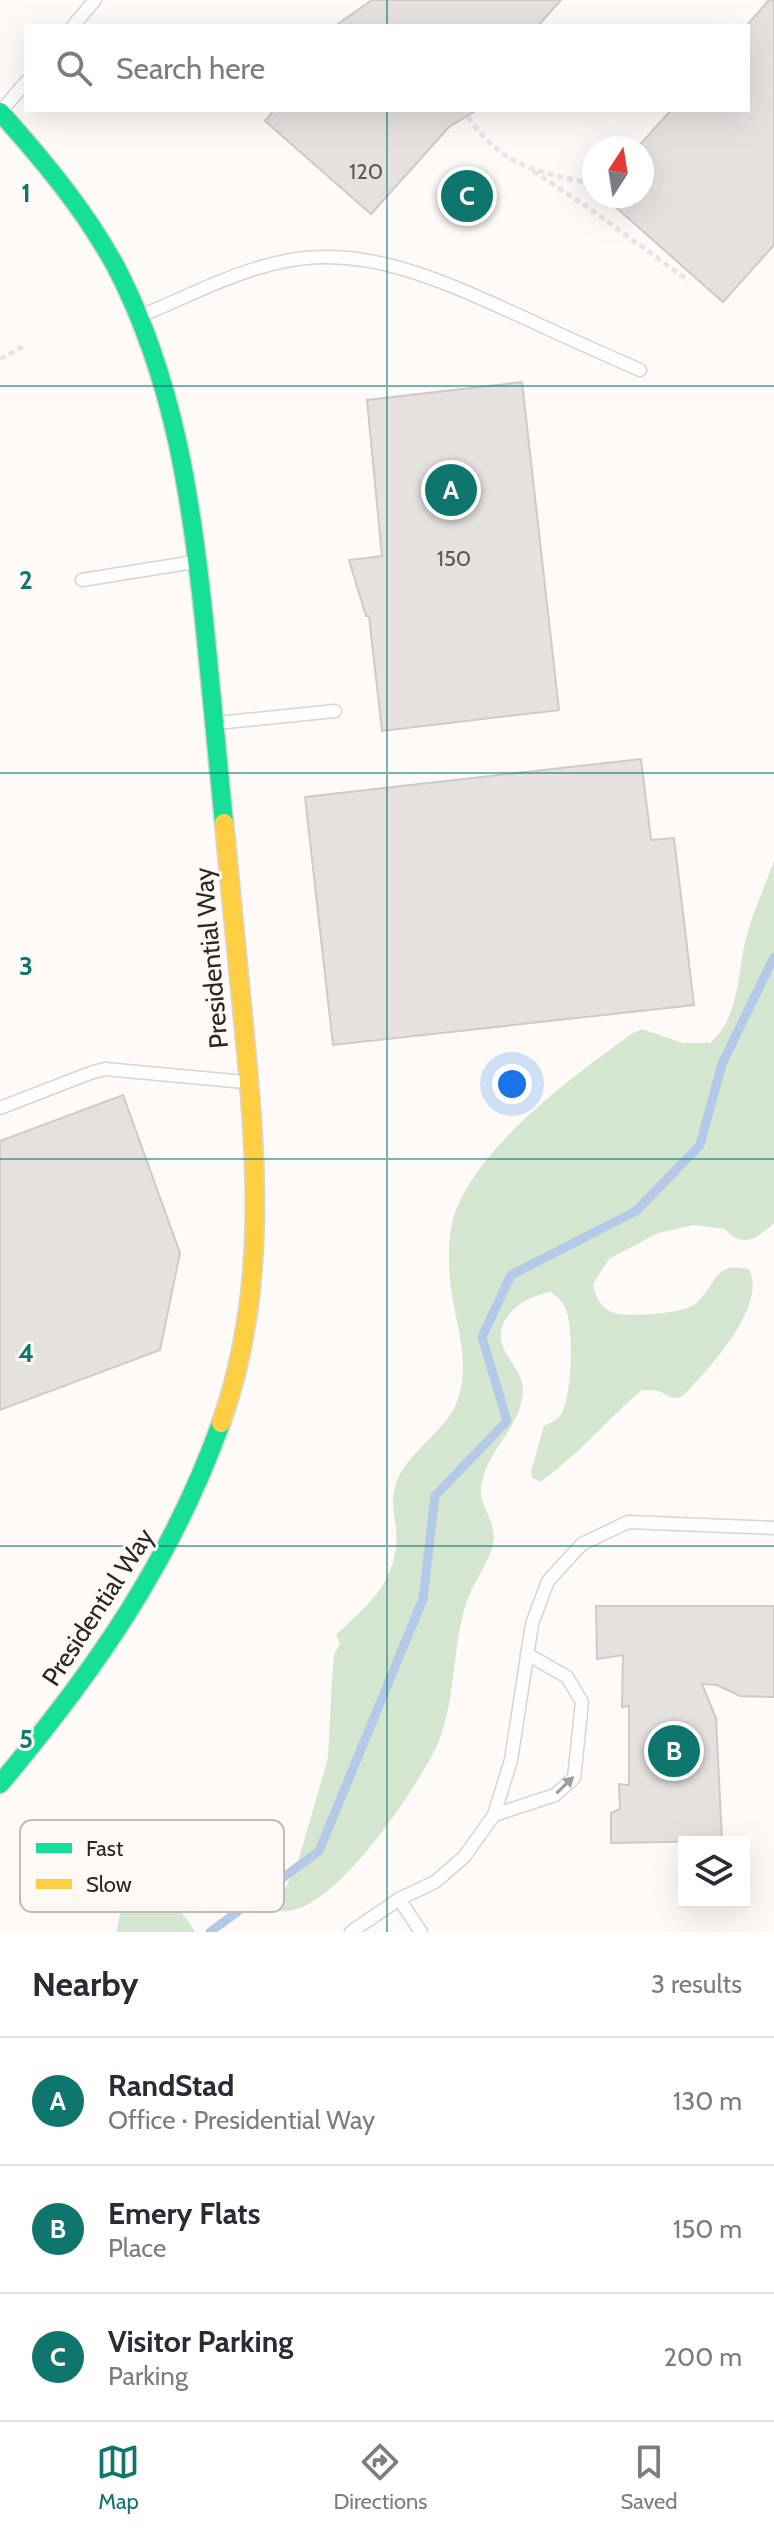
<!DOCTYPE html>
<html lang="en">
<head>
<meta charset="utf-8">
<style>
  :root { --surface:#fff; --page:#f2f2f3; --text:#2b2b33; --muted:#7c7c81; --line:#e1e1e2; --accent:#0f766e }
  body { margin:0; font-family:Cabin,sans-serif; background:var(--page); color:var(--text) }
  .controls { position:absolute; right:24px; bottom:24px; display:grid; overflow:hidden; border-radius:0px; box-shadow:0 8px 32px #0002 }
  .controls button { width:72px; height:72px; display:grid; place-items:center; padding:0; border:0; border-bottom:2px solid var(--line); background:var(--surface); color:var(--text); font:40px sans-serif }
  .compass { position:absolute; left:582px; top:136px; width:72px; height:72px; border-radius:50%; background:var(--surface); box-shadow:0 8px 32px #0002; rotate:12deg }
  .you { position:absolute; left:512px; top:1084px; width:28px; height:28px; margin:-20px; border:6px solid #fff; border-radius:50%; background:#1a73e8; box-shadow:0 0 0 12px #1a73e833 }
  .badge { display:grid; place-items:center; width:52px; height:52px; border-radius:50%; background:var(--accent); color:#fff; font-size:26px; font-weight:700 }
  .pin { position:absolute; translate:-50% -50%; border:4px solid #fff; box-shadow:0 2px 8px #0006 }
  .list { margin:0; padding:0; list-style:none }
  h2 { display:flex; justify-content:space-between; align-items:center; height:104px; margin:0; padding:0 32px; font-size:34px }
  h2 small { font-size:26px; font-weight:400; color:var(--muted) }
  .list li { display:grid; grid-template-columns:52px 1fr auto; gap:24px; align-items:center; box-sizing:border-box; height:128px; padding:0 32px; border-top:2px solid var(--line) }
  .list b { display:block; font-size:30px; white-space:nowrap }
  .list p { margin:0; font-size:26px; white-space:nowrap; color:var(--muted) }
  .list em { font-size:26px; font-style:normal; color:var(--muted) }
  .icon { flex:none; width:44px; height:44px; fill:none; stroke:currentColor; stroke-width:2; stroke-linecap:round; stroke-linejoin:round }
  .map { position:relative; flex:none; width:774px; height:1932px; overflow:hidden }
  .search { position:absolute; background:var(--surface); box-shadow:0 8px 32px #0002; left:24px; right:24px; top:24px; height:88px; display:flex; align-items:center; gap:20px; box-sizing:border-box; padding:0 28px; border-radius:0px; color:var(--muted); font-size:30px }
  .sheet { height:488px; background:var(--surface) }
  nav { display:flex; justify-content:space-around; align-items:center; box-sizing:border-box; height:112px; border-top:2px solid var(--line); background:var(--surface); font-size:22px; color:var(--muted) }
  nav a { display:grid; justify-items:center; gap:4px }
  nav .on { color:var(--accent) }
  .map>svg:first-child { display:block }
  .green { fill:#d4e6d0 }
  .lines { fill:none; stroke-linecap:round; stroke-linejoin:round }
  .stream { stroke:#b4c8e7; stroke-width:9 }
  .building { fill:#e4e1df; stroke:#cdcbc9; stroke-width:2 }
  .lane-casing { stroke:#d7d4d2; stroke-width:15 }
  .fast-casing { stroke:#d7d4d2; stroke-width:21 }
  .slow-casing { stroke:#d7d4d2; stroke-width:21 }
  .path { stroke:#e8e6e6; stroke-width:5; stroke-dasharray:6 4; stroke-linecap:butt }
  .lane { stroke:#fffefe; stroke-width:12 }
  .fast { stroke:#16e098; stroke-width:18 }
  .slow { stroke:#ffcf43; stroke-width:18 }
  .oneway { fill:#a09e9d }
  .grid { fill:none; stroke:#0f766e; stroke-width:2; stroke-opacity:0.55 }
  .labels { text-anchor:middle; stroke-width:6; stroke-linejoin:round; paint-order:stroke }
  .number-label { font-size:22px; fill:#5a5756 }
  .street-label { font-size:26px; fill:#2b2827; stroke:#fff9f6 }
  .key { fill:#fff9f6; stroke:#bfbab8; stroke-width:2 }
  .key-label { font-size:22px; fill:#2b2827 }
  .grid-label { font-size:26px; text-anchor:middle; font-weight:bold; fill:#0f766e; stroke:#fff9f6; stroke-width:6; stroke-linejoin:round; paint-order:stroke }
</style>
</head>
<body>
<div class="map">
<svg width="774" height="1932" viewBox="0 0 774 1932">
  <rect width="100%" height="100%" fill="#fdfaf8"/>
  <!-- green -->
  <g class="green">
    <path d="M 774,861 L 774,1223 C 758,1237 743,1250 725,1229 L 694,1225 L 658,1233 L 609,1259 L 593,1284 C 595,1296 601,1309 614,1313 C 630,1317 682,1314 695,1304 C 707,1296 712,1277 724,1270 C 731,1266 741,1268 749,1269 C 768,1307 708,1369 684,1395 C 673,1401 671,1397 661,1392 C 656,1390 648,1390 642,1390 C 605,1421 581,1453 540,1482 L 532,1478 L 531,1471 L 544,1426 C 548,1424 557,1420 560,1416 C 572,1400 574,1329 566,1310 C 563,1301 558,1297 550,1292 C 530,1296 504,1309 501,1332 C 498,1355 525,1369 523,1393 C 520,1428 486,1452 481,1486 C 478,1506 498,1522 493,1544 C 488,1566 472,1583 466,1604 C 452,1648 456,1698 439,1741 C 422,1781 324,1932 273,1909 L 275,1898 L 286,1887 L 299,1858 L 328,1758 L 332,1679 L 334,1655 L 340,1643 L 336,1635 C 363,1609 391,1589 396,1547 C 399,1528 389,1506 395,1487 C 404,1452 446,1434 458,1399 C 472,1358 453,1320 450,1279 C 448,1256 448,1228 457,1207 C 486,1140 574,1075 633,1033 L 642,1029 L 683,1043 L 710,1043 C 740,1017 737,974 746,938 C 753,912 765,886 774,861 Z"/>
    <path d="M 140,1888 C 165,1892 183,1910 195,1932 L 117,1932 C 119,1912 123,1900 140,1888 Z"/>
  </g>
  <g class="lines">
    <!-- stream -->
    <path class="stream" d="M 210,1932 L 319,1851 L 423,1599 L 435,1496 L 507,1421 L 482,1337 L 511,1275 L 636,1211 L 700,1145 L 722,1064 L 774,957"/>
  </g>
  <!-- building -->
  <g class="building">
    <path d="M 372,0 L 561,0 L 538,26 L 335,26 Z"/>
    <path d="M 769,0 L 774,0 L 774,245 L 723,302 L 603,196 L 642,196 L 642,148 L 637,148 L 671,110 L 748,110 L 746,26 Z"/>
    <path d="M 274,110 L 477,110 L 449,127 L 371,214 L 265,121 Z"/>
    <path d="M 522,382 L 559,710 L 382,731 L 369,616 L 366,616 L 349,560 L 382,556 L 367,400 Z"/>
    <path d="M 641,759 L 651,840 L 674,838 L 694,1005 L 333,1045 L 305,797 Z"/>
    <path d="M 123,1095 L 180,1253 L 160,1350 L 0,1410 L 0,1141 Z"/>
    <path d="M 596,1606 L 774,1606 L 774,1697 L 740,1696 L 717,1685 L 702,1684 L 716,1718 L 722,1841 L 611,1843 L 611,1813 L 620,1809 L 619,1784 L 629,1785 L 629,1706 L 622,1707 L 623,1655 L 597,1659 Z"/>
  </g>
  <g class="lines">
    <!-- lane casing -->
    <g class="lane-casing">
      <g id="lane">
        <path d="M 73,26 L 95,0"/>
        <path d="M 2,110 L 26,82"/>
        <path d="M 143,315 C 193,294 243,267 297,259 C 375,248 449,284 518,315 C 559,334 599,352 640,370"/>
        <path d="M 82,580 L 194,562"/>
        <path d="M 217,723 L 335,711"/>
        <path d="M 0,1108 L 93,1072 L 105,1069 L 245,1082"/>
        <path d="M 494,1815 L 555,1795 L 574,1778 L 582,1702 L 567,1677 L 527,1654"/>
        <path d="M 399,1899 L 421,1932"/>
        <path d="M 351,1932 L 399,1899 L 435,1882 L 464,1857 L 494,1815 L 511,1760 L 532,1624 L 548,1581 L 582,1544 L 628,1522 L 774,1528"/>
      </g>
    </g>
    <!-- fast casing -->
    <g class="fast-casing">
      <g id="fast">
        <path d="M 0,112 C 43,160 85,210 116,267 C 175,381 192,503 205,629 C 211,694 218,758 224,823"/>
        <path d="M 0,1784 C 94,1672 171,1562 221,1423"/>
      </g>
    </g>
    <!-- slow casing -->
    <g class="slow-casing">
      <path id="slow" d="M 221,1423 C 267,1294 257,1162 244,1028 C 237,959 231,891 224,823"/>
    </g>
    <!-- path -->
    <g class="path">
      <path d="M 468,117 C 503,167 537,172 594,184"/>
      <path d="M 533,171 L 589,208 L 689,281"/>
      <path d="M 642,186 L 672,186"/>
      <path d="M 0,359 L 26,345"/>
    </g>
    <!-- lane -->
    <use href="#lane" class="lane"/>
    <!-- fast -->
    <use href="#fast" class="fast"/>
    <!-- slow -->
    <use href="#slow" class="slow"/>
  </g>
  <!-- one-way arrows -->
  <defs><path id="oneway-solid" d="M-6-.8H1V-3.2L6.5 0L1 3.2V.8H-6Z" transform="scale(2)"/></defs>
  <use class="oneway" href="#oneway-solid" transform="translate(565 1785) rotate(-44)"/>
  <!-- grid -->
  <path class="grid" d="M 387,0 L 387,26M 387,110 L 387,1932M 0,386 L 774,386M 0,773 L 774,773M 0,1159 L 774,1159M 0,1546 L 774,1546"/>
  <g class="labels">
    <!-- number labels -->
    <g class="number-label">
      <text x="366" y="179">120</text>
      <text x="454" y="566">150</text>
    </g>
    <!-- street labels -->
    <g class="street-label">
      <text transform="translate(211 958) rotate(-95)" y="9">Presidential Way</text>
      <text transform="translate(98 1607) rotate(-57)" y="9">Presidential Way</text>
    </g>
  </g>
  <!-- legend -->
  <rect x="20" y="1820" width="264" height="92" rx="12" class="key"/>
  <rect x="36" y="1843" width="36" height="10" fill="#16e098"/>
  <rect x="36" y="1879" width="36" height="10" fill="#ffcf43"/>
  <g class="key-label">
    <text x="86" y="1856">Fast</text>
    <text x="86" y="1892">Slow</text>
  </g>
  <g class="grid-label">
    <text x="26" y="202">1</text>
    <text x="26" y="589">2</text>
    <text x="26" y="975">3</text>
    <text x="26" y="1362">4</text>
    <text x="26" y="1748">5</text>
  </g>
</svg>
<div class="controls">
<button><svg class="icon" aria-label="layers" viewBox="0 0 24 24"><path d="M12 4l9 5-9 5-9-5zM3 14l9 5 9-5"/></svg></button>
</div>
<svg class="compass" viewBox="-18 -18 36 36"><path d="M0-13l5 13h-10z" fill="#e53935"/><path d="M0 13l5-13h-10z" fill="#7c7c81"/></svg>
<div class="you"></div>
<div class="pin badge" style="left:451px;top:490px">A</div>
<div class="pin badge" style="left:674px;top:1751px">B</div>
<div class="pin badge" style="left:467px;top:196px">C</div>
<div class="search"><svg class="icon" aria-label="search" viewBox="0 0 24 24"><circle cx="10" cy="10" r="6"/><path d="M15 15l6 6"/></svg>Search here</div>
</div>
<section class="sheet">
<h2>Nearby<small>3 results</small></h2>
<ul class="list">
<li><span class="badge">A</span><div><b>RandStad</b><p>Office · Presidential Way</p></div><em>130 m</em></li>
<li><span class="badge">B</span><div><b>Emery Flats</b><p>Place</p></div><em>150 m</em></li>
<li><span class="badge">C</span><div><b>Visitor Parking</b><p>Parking</p></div><em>200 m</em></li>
</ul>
</section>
<nav>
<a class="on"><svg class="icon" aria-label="map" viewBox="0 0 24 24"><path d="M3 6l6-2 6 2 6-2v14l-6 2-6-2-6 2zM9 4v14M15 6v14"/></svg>Map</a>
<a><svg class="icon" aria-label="directions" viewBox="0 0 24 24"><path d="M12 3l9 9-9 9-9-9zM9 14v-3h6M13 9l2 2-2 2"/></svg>Directions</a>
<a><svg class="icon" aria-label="saved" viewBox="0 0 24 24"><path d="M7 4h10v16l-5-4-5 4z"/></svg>Saved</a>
</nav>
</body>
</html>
